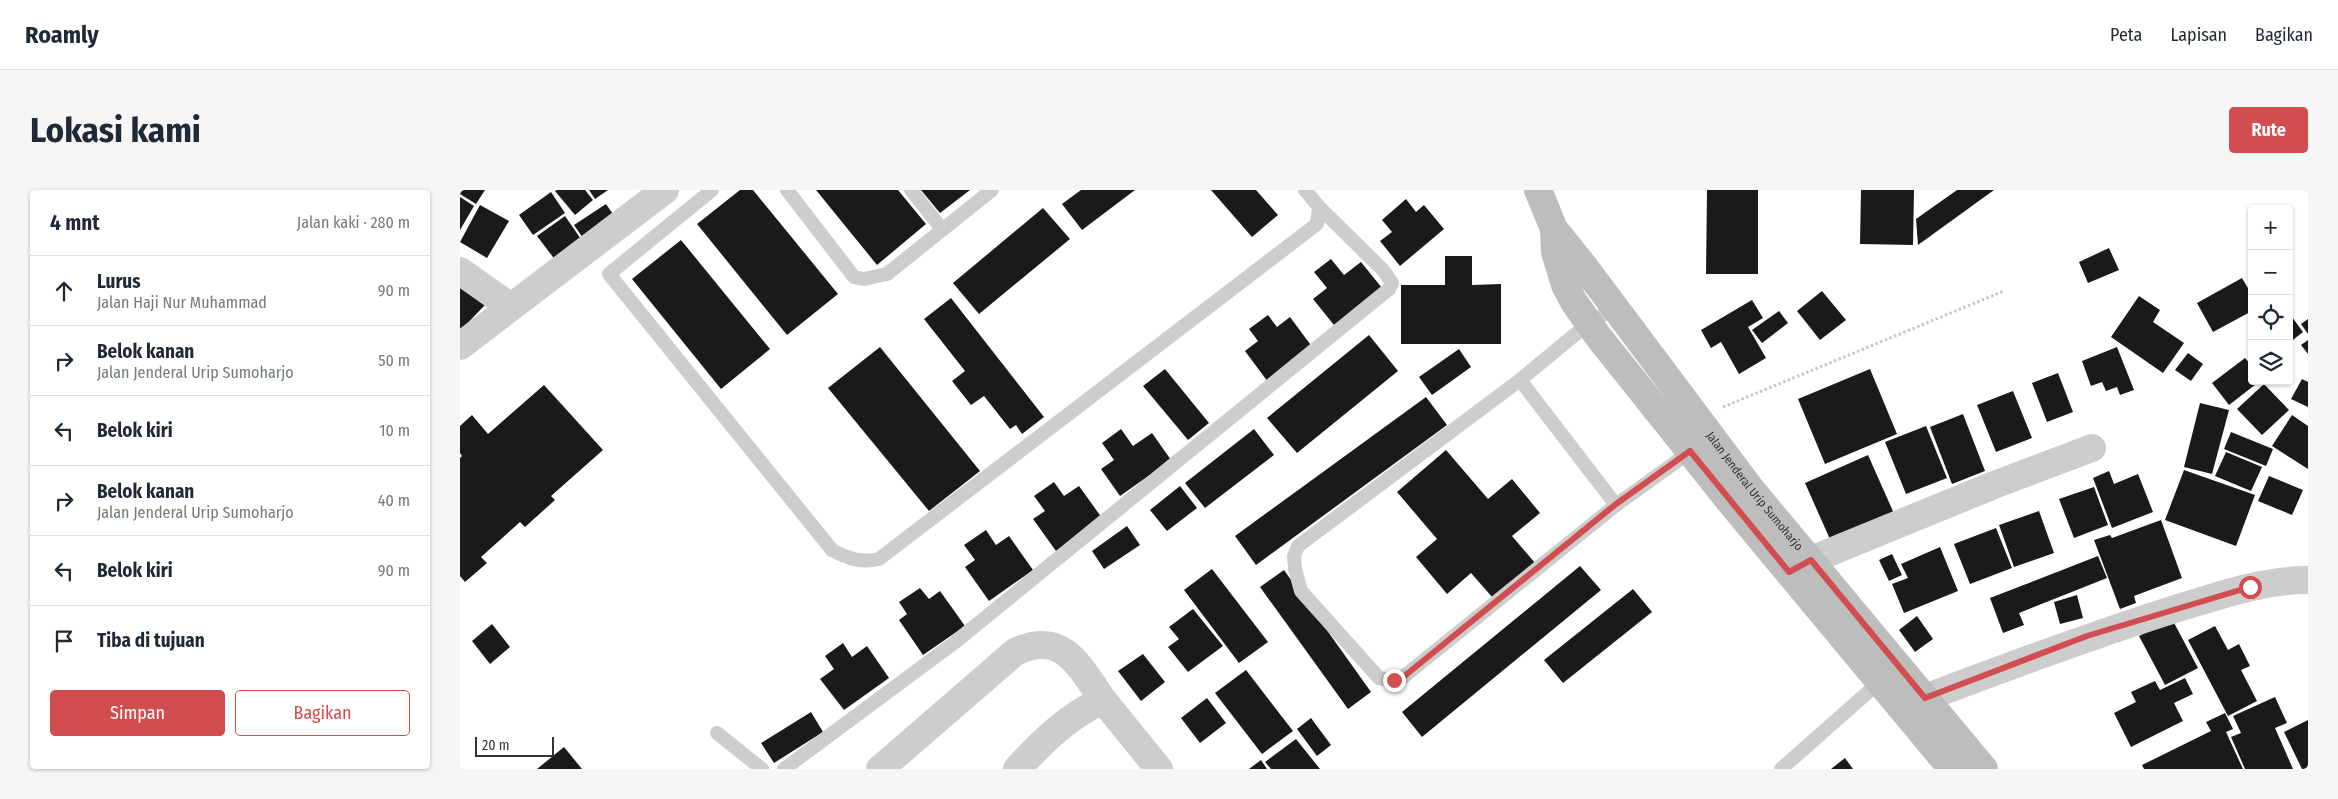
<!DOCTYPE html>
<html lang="id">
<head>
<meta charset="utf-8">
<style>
  :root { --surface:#fff; --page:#f6f6f7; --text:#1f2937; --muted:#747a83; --line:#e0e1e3; --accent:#d24d4f }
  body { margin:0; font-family:"Fira Sans Condensed",sans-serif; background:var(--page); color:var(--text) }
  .controls { position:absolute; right:15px; top:15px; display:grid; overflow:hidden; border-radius:5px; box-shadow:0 1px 4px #0004 }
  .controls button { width:45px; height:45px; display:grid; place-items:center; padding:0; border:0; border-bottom:1px solid var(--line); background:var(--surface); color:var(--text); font:25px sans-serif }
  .scale { position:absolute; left:15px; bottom:12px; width:79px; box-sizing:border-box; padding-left:5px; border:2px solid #333; border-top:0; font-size:14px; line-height:18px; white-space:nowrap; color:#333; -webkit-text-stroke:4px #fff; paint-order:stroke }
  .stop { position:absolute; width:15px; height:15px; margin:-11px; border:4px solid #d24d4f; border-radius:50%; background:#fff }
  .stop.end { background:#d24d4f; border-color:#fff; box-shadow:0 1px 5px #0008 }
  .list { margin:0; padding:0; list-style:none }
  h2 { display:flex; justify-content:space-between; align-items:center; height:65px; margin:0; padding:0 20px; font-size:21px }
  h2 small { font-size:16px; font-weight:400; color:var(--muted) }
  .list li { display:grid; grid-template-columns:32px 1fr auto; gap:15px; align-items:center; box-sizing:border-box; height:70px; padding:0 20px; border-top:1px solid var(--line) }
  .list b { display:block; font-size:19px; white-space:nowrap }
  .list p { margin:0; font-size:16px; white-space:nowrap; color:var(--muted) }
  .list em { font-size:16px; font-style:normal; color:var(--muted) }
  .actions { display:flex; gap:10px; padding:15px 20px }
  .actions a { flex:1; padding:11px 0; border:1px solid var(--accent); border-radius:5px; text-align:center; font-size:18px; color:var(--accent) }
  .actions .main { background:var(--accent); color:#fff }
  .icon { flex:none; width:28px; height:28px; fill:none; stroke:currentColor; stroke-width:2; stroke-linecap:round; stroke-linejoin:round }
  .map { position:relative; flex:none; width:1848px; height:579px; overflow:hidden; border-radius:5px }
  header { display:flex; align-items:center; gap:30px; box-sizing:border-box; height:70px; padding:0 25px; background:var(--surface); border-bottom:1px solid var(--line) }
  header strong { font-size:24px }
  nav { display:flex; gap:28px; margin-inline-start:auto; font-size:18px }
  .intro { display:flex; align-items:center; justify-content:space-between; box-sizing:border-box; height:120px; padding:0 30px }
  h1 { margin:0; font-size:35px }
  .button { padding:12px 22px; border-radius:5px; background:var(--accent); color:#fff; font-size:18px; font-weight:700 }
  main { display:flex; gap:30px; padding:0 30px }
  aside { flex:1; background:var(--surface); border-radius:5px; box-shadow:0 1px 4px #0004 }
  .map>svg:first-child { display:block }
  .building { fill:#1a1a1a }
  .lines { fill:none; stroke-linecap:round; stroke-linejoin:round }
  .path { stroke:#c7c7c7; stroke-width:3; stroke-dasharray:2.5 2.5; stroke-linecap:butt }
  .lane { stroke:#cdcdcd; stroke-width:14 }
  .street { stroke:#cdcdcd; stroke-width:28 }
  .secondary { stroke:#bdbdbd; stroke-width:28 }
  .route { stroke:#d24d4f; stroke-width:6 }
  .labels { text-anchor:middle; stroke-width:5; stroke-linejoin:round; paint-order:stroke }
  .street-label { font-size:12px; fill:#333; stroke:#fff }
</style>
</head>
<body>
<header>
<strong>Roamly</strong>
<nav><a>Peta</a><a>Lapisan</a><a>Bagikan</a></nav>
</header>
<div class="intro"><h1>Lokasi kami</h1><a class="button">Rute</a></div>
<main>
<aside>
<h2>4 mnt<small>Jalan kaki · 280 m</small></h2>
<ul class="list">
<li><svg class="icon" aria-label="ahead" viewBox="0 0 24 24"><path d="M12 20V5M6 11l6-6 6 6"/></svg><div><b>Lurus</b><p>Jalan Haji Nur Muhammad</p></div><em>90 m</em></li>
<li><svg class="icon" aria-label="right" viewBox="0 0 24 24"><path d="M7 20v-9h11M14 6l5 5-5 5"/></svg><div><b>Belok kanan</b><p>Jalan Jenderal Urip Sumoharjo</p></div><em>50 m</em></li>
<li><svg class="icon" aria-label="left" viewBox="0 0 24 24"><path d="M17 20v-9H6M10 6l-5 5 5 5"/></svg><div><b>Belok kiri</b></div><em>10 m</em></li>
<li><svg class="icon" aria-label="right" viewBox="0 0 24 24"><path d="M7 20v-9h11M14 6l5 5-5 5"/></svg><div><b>Belok kanan</b><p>Jalan Jenderal Urip Sumoharjo</p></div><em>40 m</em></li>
<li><svg class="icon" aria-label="left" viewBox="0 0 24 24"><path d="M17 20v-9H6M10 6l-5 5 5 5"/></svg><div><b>Belok kiri</b></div><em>90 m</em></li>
<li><svg class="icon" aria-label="arrive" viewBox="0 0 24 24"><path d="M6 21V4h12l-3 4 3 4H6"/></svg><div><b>Tiba di tujuan</b></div></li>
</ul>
<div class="actions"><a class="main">Simpan</a><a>Bagikan</a></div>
</aside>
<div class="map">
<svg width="1848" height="579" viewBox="0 0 1848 579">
  <rect width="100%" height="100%" fill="#fff"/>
  <!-- building -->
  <g class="building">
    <path d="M 0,0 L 25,0 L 16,14 L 0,4 Z"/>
    <path d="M 97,0 L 125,0 L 133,10 L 115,25 L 95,1 Z"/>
    <path d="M 129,0 L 148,0 L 135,9 Z"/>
    <path d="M 280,0 L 293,0 L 378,104 L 327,145 L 237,34 Z"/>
    <path d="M 356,0 L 438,0 L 466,34 L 417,75 Z"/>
    <path d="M 461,0 L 510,0 L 480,23 Z"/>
    <path d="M 621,0 L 675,0 L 622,40 L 602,14 Z"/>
    <path d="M 751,0 L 796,0 L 818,25 L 792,47 Z"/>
    <path d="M 1247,0 L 1298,0 L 1298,84 L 1246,84 Z"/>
    <path d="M 1401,0 L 1454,0 L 1453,55 L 1400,54 Z"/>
    <path d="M 1497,0 L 1534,0 L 1458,55 L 1456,29 Z"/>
    <path d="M 91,2 L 105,23 L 73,45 L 59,25 Z"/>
    <path d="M 0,7 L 14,16 L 0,40 Z"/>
    <path d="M 946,9 L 956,22 L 964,15 L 984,39 L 940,76 L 920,51 L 932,42 L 922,30 Z"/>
    <path d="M 146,14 L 157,30 L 125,51 L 114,35 Z"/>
    <path d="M 20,15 L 49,31 L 27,68 L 0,52 Z"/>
    <path d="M 583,18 L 610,49 L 519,124 L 493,93 Z"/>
    <path d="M 105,26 L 123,52 L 96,71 L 77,46 Z"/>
    <path d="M 221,50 L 310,159 L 261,199 L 172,89 Z"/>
    <path d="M 1649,58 L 1659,80 L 1628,93 L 1619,72 Z"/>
    <path d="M 985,66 L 1012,66 L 1012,95 L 1041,94 L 1041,154 L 941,154 L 941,95 L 985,95 Z"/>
    <path d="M 871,69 L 884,85 L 901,72 L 922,98 L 874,135 L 853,109 L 867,98 L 854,82 Z"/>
    <path d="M 1782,88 L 1792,105 L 1792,121 L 1753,142 L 1737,113 Z"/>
    <path d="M 0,92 L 25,115 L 0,141 Z"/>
    <path d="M 1362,101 L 1386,130 L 1360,150 L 1337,121 Z"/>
    <path d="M 1679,106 L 1700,120 L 1693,132 L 1724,153 L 1703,183 L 1651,147 Z"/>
    <path d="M 491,108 L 584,227 L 562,244 L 556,235 L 550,239 L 524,206 L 511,215 L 492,191 L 505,181 L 464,129 Z"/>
    <path d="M 1292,110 L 1303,128 L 1288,137 L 1306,168 L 1279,184 L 1261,152 L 1251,158 L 1241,140 Z"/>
    <path d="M 1319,121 L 1328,133 L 1302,153 L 1292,140 Z"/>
    <path d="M 1829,123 L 1843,142 L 1829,153 Z"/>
    <path d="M 808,125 L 817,137 L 830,127 L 853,158 L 808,192 L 785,161 L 798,151 L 789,139 Z"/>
    <path d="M 1848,129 L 1848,144 L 1841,134 Z"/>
    <path d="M 909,145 L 938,181 L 837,263 L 807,228 Z"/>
    <path d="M 1848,150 L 1848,164 L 1841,155 Z"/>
    <path d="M 420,157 L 520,281 L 469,321 L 368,198 Z"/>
    <path d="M 1657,157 L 1674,200 L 1660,205 L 1657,197 L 1646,201 L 1642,192 L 1631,196 L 1622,171 Z"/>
    <path d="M 999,159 L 1011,177 L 972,205 L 959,187 Z"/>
    <path d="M 1728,163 L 1743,174 L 1731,191 L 1715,180 Z"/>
    <path d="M 1785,168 L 1792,176 L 1792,191 L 1800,191 L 1769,215 L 1752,193 Z"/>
    <path d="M 705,179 L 749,233 L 728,250 L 683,196 Z"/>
    <path d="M 1410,179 L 1437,244 L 1365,274 L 1338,209 Z"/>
    <path d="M 1598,183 L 1613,222 L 1587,232 L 1572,193 Z"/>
    <path d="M 1842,189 L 1848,192 L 1848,217 L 1831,209 Z"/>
    <path d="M 1804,194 L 1829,220 L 1802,245 L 1777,219 Z"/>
    <path d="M 84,195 L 143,260 L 91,306 L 95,310 L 65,337 L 60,332 L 21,367 L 27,373 L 5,392 L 0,386 L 0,268 L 2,266 L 0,263 L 0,236 L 12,225 L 28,244 Z"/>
    <path d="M 1553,201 L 1572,248 L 1536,262 L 1517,215 Z"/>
    <path d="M 966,207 L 987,235 L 796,375 L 775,346 Z"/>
    <path d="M 1740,213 L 1769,220 L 1752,284 L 1724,277 Z"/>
    <path d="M 1503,224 L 1525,281 L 1492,294 L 1470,237 Z"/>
    <path d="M 1832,225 L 1848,236 L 1848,279 L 1812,256 Z"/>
    <path d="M 1466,236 L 1487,288 L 1446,304 L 1425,252 Z"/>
    <path d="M 661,239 L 673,256 L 692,243 L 711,270 L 660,306 L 641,279 L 654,270 L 642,253 Z"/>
    <path d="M 794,239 L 814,265 L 745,318 L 725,293 Z"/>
    <path d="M 1771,242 L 1813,259 L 1806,276 L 1764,259 Z"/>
    <path d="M 986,260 L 1028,309 L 1052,289 L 1080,323 L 1052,346 L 1075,373 L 1033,408 L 1011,383 L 987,404 L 956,367 L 977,349 L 937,302 Z"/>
    <path d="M 1766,262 L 1802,277 L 1791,301 L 1755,286 Z"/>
    <path d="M 1408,265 L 1436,328 L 1373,356 L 1345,293 Z"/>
    <path d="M 1724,280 L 1795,305 L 1776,356 L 1705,330 Z"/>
    <path d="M 1649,281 L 1654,294 L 1678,284 L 1693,322 L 1652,338 L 1633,288 Z"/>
    <path d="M 1809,286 L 1843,300 L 1832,325 L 1798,311 Z"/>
    <path d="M 594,292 L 604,306 L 619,296 L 642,328 L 596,361 L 573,329 L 585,321 L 574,306 Z"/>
    <path d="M 720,296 L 737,318 L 707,341 L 690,320 Z"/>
    <path d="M 1634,297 L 1648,335 L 1614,348 L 1599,309 Z"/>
    <path d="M 1579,321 L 1594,363 L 1554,377 L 1539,335 Z"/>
    <path d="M 1701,330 L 1722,388 L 1674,406 L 1676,413 L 1660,419 L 1634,350 L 1650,345 L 1652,348 Z"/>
    <path d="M 667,336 L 680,355 L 644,379 L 632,361 Z"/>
    <path d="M 1536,338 L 1552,378 L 1510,394 L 1494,354 Z"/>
    <path d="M 526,340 L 536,355 L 549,346 L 573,380 L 529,411 L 505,377 L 515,370 L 504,355 Z"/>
    <path d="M 1480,357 L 1498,401 L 1444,423 L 1432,394 L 1448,388 L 1441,374 Z"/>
    <path d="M 1432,364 L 1442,385 L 1429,391 L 1419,370 Z"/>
    <path d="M 1638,366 L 1647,388 L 1559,423 L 1564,435 L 1543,443 L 1530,408 Z"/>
    <path d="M 1120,376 L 1141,400 L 962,547 L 942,522 Z"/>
    <path d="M 752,379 L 808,452 L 779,473 L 724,400 Z"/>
    <path d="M 824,380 L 911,502 L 888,519 L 800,397 Z"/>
    <path d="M 460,398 L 469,409 L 480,401 L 505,436 L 463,465 L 439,430 L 447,424 L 439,412 Z"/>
    <path d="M 1173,399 L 1192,422 L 1103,493 L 1084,470 Z"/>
    <path d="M 1617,405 L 1623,428 L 1600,434 L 1594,412 Z"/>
    <path d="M 733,419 L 763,456 L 728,482 L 708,457 L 719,449 L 709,437 Z"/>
    <path d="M 1457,426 L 1473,449 L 1455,462 L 1439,440 Z"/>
    <path d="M 1712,429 L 1738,478 L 1705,495 L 1679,446 Z"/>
    <path d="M 32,434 L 50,457 L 30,474 L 12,451 Z"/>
    <path d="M 1755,436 L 1768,460 L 1779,454 L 1790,476 L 1781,480 L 1797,511 L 1768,526 L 1728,450 Z"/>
    <path d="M 383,453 L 392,467 L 407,456 L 429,488 L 384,520 L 360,489 L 374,479 L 365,466 Z"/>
    <path d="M 683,464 L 705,492 L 681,511 L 658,481 Z"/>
    <path d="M 786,480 L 833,541 L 802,564 L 755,503 Z"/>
    <path d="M 1725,488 L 1733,504 L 1714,513 L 1723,531 L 1671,557 L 1654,523 L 1676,512 L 1671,502 L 1695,491 L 1700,500 Z"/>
    <path d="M 1815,507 L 1827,533 L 1815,538 L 1833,579 L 1785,579 L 1771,547 L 1781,543 L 1773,526 Z"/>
    <path d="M 747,508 L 766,533 L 740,553 L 721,528 Z"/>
    <path d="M 351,522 L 363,542 L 314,573 L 301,553 Z"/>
    <path d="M 1765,523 L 1773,539 L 1766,542 L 1783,579 L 1684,579 L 1682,575 L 1751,541 L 1746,532 Z"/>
    <path d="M 851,528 L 871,555 L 857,566 L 837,539 Z"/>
    <path d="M 1848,530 L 1848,579 L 1842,579 L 1824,542 Z"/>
    <path d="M 836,549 L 860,579 L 811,579 L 805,572 Z"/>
    <path d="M 104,557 L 122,579 L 77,579 Z"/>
    <path d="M 1385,568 L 1393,579 L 1371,579 Z"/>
    <path d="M 801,570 L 807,579 L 789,579 Z"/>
  </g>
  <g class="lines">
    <!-- path -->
    <path class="path" d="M 1263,217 L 1544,101"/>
    <!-- lane -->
    <g class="lane">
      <path d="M 252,0 L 149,84 L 372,360 C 388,369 402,373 419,369 L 857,34 L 859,17 L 845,0"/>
      <path d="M 327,0 L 394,87 L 404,89 L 427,84 L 532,0"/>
      <path d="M 451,0 L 482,39"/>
      <path d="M 1155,118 L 1129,133 L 1060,190 L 838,356 L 834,366 L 835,379 L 841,401 L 919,488 L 934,490 L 942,488 L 1156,315 L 1234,259"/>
      <path d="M 1060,190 L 1156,315"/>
      <path d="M 257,543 L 302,579"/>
      <path d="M 324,579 L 494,453 L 929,99 L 932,93 L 923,80 L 859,17"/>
      <path d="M 1321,579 L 1423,489"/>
    </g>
    <!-- street -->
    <g class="street">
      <path d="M 0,81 L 51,117"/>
      <path d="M 0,156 L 205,0"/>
      <path d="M 1331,381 L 1351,370 L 1534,295 L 1632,258"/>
      <path d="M 1444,520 L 1465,508 C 1549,476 1630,446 1715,419 C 1759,406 1802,390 1848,390"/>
      <path d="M 420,579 L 555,462 C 603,439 619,476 643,510"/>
      <path d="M 557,579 C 583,551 608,526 643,510 L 699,579"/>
    </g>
    <!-- secondary -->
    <g class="secondary">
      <path d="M 1078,0 L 1094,39 L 1095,62 L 1105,95 L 1114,112 L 1137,145 L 1271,313 L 1492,579"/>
      <path id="s1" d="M 1094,39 L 1123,75 L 1290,298 L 1524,579"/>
    </g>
  </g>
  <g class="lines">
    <!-- route -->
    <path class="route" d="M 934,490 L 942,488 L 1156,314 L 1230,261 L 1329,382 L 1351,370 L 1465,508 L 1627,446 L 1790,397"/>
  </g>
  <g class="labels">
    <!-- street labels -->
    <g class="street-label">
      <text dy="4" stroke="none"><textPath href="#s1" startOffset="330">Jalan Jenderal Urip Sumoharjo</textPath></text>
    </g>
  </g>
</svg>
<div class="controls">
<button>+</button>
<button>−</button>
<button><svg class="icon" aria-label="locate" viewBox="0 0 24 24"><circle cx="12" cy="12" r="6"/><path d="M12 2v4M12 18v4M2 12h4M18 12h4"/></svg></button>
<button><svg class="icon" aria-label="layers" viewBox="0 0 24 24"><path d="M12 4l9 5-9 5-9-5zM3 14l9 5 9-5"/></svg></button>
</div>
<div class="scale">20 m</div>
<div class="stop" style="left:1790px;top:397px"></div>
<div class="stop end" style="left:934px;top:490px"></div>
</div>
</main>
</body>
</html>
